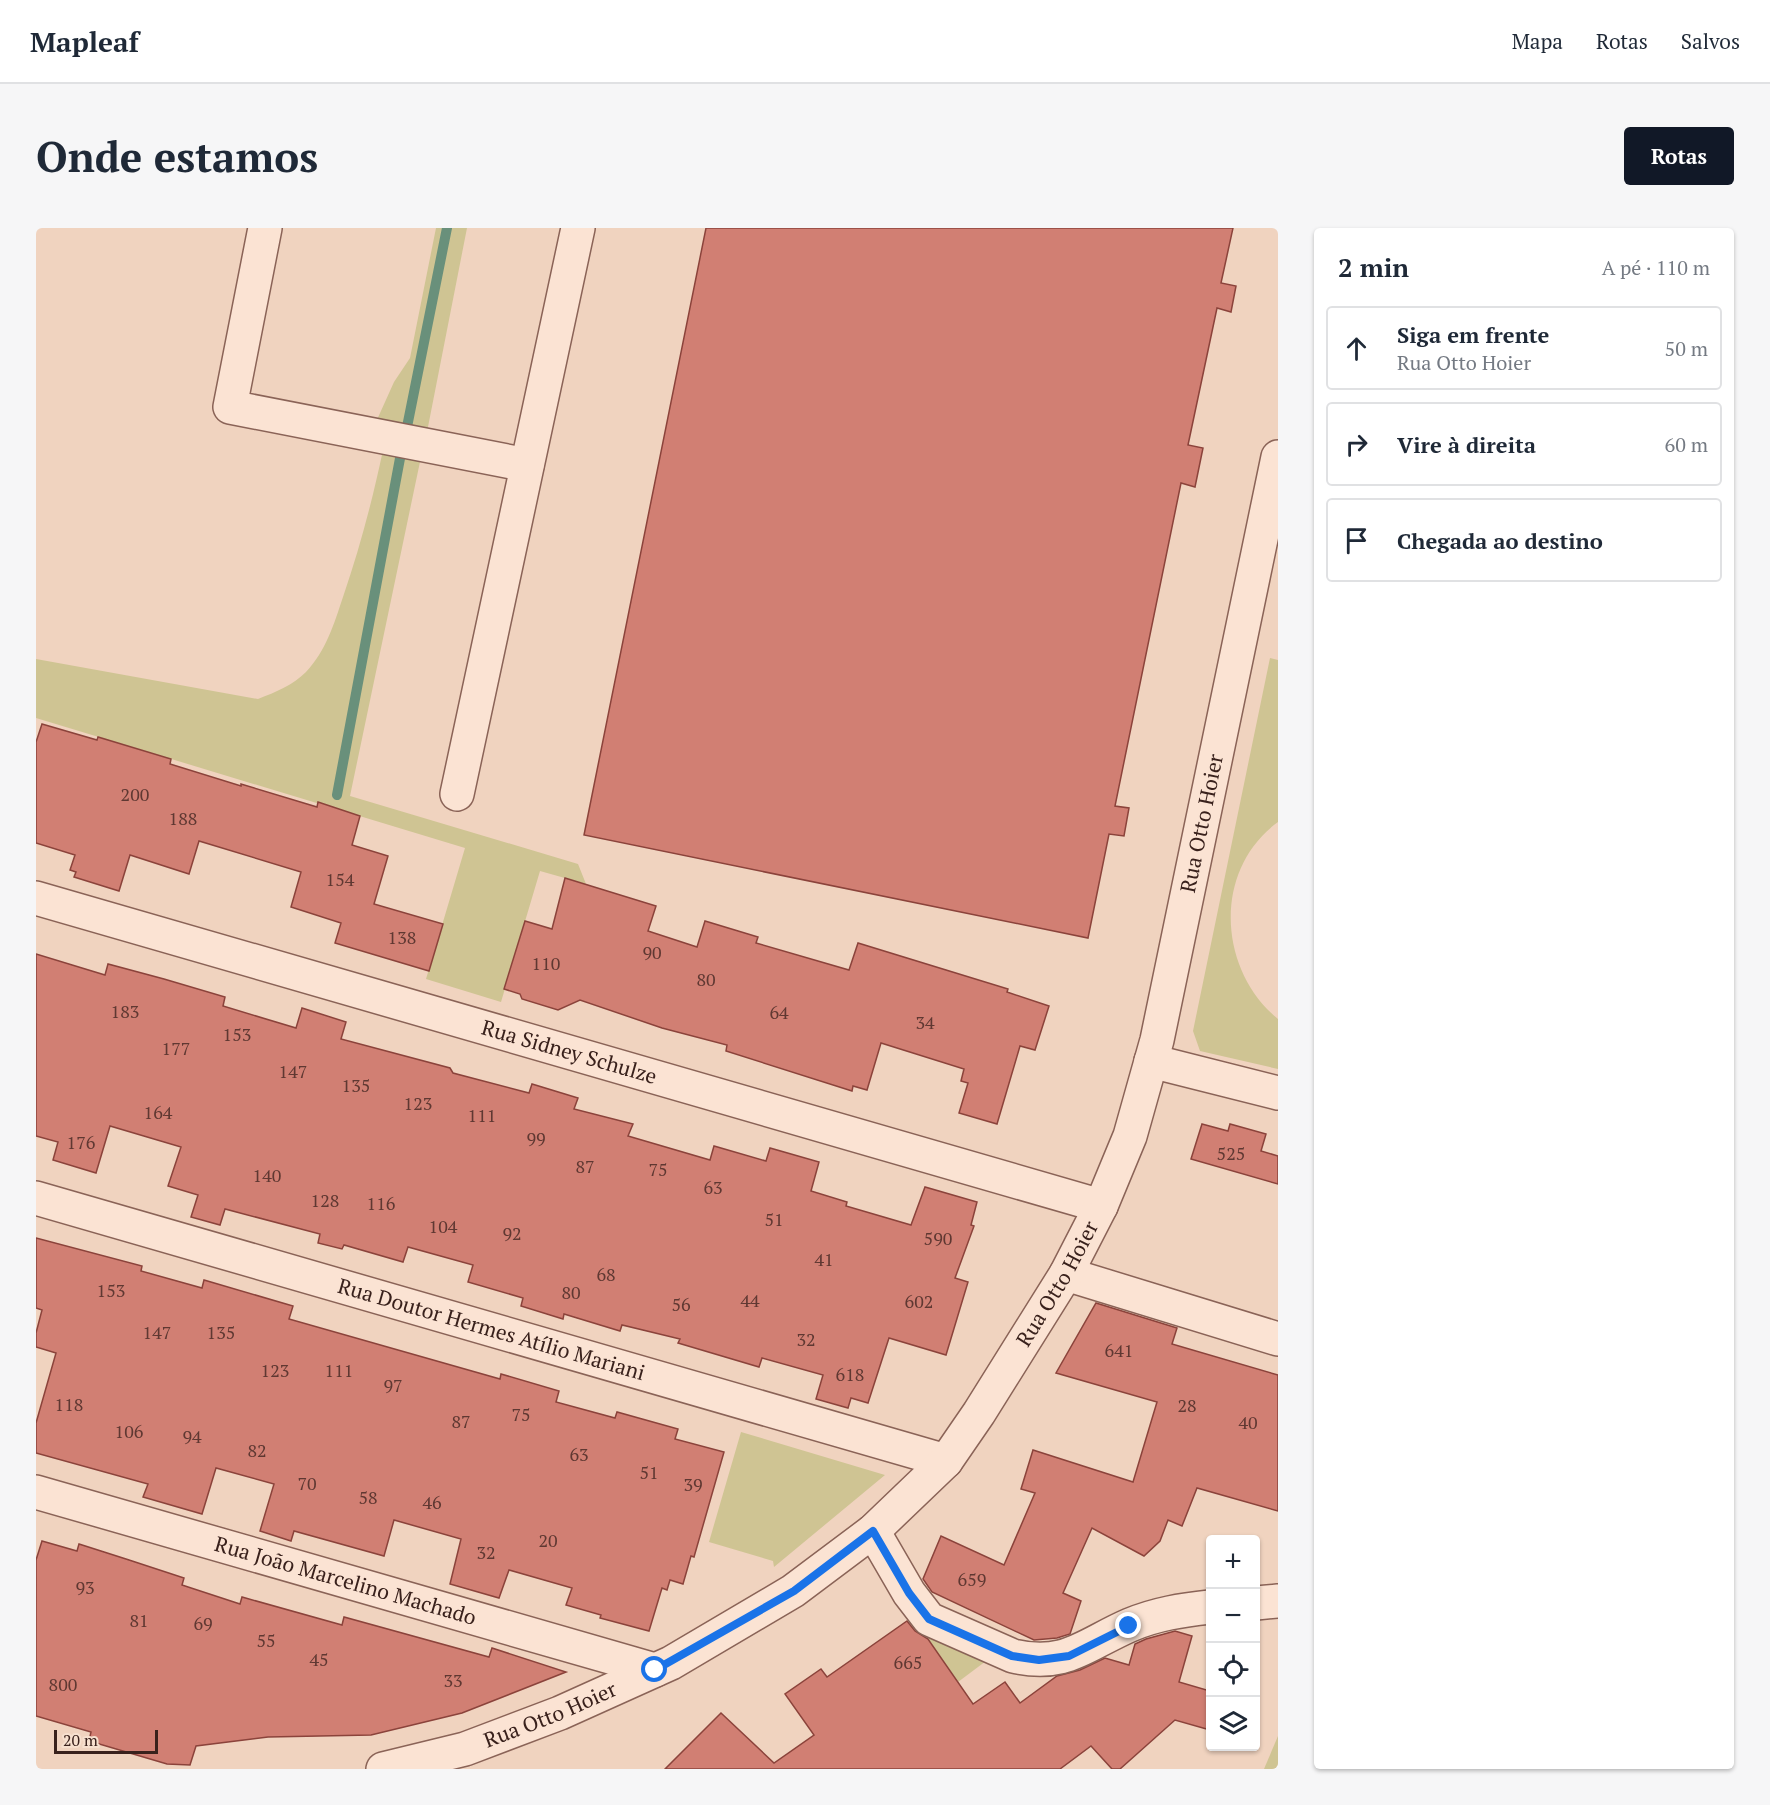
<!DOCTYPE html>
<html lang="pt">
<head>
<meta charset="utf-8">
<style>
  :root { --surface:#fff; --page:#f6f6f7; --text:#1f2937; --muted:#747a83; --line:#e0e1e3; --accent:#111827 }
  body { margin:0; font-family:"PT Serif",serif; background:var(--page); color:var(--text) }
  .controls { position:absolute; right:18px; bottom:18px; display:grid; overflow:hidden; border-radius:6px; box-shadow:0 2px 4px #0004 }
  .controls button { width:54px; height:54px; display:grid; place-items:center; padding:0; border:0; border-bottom:2px solid var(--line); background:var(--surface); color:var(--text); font:30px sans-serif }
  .scale { position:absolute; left:18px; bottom:15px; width:104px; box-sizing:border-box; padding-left:6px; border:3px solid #39211c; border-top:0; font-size:16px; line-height:21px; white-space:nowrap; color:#39211c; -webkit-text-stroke:4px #f7e0cf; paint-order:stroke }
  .stop { position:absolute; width:18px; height:18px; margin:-14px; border:4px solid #1a73e8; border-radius:50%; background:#fff }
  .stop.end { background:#1a73e8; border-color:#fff; box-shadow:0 2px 6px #0008 }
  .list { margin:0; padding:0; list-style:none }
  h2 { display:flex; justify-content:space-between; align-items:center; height:78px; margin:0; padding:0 24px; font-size:26px }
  h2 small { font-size:20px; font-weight:400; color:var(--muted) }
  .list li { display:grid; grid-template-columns:39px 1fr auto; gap:18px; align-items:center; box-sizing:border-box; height:84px; margin:0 12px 12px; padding:0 12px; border:2px solid var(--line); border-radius:6px }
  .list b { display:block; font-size:22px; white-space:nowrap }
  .list p { margin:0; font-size:20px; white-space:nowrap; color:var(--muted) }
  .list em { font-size:20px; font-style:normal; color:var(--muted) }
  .icon { flex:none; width:33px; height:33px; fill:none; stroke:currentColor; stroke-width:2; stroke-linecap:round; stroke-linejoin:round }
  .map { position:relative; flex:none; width:1242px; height:1541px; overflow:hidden; border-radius:6px }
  header { display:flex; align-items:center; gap:36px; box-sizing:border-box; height:84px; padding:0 30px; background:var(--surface); border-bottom:2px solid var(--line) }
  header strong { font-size:28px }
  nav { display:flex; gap:33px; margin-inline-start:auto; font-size:21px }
  .intro { display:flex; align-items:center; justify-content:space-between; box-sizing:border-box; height:144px; padding:0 36px }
  h1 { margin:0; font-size:42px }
  .button { padding:15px 27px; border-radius:6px; background:var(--accent); color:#fff; font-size:21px; font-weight:700 }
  main { display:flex; gap:36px; padding:0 36px }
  aside { flex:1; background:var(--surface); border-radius:6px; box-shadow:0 2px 4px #0004 }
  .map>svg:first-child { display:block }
  .green { fill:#cfc493 }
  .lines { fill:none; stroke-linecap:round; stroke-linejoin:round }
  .stream { stroke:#69907b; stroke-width:10 }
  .building { fill:#d17f73; stroke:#8b433b; stroke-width:1.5 }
  .minor-casing { stroke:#8a6357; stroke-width:36 }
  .minor { stroke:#fbe3d3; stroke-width:33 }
  .route { stroke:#1a73e8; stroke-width:8 }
  .labels { text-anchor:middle; stroke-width:5; stroke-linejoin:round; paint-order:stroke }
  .number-label { font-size:18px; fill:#5f3832 }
  .street-label { font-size:21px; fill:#39211c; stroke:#f7e0cf }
</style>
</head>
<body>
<header>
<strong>Mapleaf</strong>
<nav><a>Mapa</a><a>Rotas</a><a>Salvos</a></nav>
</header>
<div class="intro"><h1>Onde estamos</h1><a class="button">Rotas</a></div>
<main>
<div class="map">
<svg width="1242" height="1541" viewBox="0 0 1242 1541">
  <rect width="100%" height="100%" fill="#f0d3bf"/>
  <!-- green -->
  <g class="green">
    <path d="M 400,0 L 431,0 L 391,204 L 340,194 L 358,154 L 374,130 Z"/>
    <path d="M 347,222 L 385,229 L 314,568 L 542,636 L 550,656 L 504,643 L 465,774 L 390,751 L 429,620 L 0,490 L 0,431 L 222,471 C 240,464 257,457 270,444 C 290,423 298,396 307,369 C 324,319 336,274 347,222 Z"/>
    <path d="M 1234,430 L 1242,432 L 1242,594 C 1176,642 1182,742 1242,791 L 1242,841 L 1164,823 L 1157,803 Z"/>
    <path d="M 705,1204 L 849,1247 L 738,1339 L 737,1333 L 673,1314 Z"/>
    <path d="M 884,1399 L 950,1433 L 922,1454 Z"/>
    <path d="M 1242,1508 L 1242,1541 L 1228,1541 Z"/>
  </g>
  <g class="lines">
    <!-- stream -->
    <g class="stream">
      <path d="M 371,199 L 411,0"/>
      <path d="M 301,567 L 365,225"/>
    </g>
  </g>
  <!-- building -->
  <g class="building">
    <path d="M 670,0 L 1197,0 L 1185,55 L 1200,58 L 1195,84 L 1181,80 L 1152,217 L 1167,220 L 1159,259 L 1145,255 L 1079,578 L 1093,580 L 1088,608 L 1073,606 L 1052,710 L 548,607 Z"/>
    <path d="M 6,496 L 61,512 L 62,509 L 135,531 L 134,536 L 205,558 L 205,556 L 281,579 L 282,574 L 324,588 L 316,617 L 352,628 L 338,676 L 407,696 L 393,743 L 299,715 L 305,695 L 255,679 L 265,644 L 163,613 L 153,646 L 94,627 L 83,663 L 38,649 L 40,644 L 34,642 L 39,627 L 0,615 L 0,514 Z"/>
    <path d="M 529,650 L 620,678 L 612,703 L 661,719 L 669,693 L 722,709 L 720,715 L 813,742 L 822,715 L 972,761 L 971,764 L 1013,778 L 999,822 L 984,818 L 961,896 L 923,885 L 932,855 L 925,853 L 928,841 L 845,815 L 831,862 L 817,858 L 816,863 L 690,823 L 691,817 L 626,800 L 544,772 L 522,782 L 486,771 L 484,766 L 468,761 L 489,693 L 516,701 Z"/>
    <path d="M 0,726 L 69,747 L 72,736 L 128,751 L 189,769 L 187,778 L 260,800 L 266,780 L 310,794 L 305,811 L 414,840 L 417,845 L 493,865 L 496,856 L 542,870 L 538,881 L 597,896 L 592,908 L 674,932 L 678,918 L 730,933 L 734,920 L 783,934 L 775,963 L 811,974 L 810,978 L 875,997 L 889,959 L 941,974 L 935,997 L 938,998 L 919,1050 L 932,1054 L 910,1127 L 853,1110 L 832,1175 L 815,1170 L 812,1180 L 780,1171 L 787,1147 L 726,1130 L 723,1139 L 642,1115 L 644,1111 L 586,1097 L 584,1103 L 528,1086 L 527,1091 L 485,1078 L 487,1070 L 432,1054 L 437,1037 L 372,1019 L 367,1034 L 308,1017 L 306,1021 L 282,1015 L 284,1006 L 189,981 L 184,997 L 155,989 L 162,967 L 132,958 L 145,919 L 74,898 L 60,945 L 17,932 L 22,914 L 0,908 Z"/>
    <path d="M 1166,896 L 1192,903 L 1194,896 L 1230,906 L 1225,923 L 1242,928 L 1242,956 L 1155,931 Z"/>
    <path d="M 0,1010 L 106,1038 L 105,1043 L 166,1060 L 168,1052 L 257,1078 L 253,1091 L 464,1151 L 465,1146 L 523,1163 L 520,1174 L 579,1190 L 581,1184 L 642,1201 L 639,1211 L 688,1224 L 658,1329 L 655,1328 L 647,1356 L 634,1352 L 631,1362 L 626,1360 L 613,1403 L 564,1390 L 565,1387 L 530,1377 L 536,1360 L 473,1342 L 463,1370 L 414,1356 L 425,1311 L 358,1292 L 348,1328 L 258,1303 L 255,1313 L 224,1303 L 238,1256 L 180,1240 L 166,1286 L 107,1269 L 112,1256 L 0,1225 L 0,1195 L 20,1125 L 0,1119 L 0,1105 L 6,1082 L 0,1080 Z"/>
    <path d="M 1060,1075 L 1141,1100 L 1136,1116 L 1242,1147 L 1242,1283 L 1161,1260 L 1146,1298 L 1132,1292 L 1124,1313 L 1108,1328 L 1056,1300 L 1027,1365 L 1045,1373 L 1034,1406 L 1021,1410 L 998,1412 L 896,1364 L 887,1351 L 905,1308 L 968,1337 L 999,1265 L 985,1261 L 997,1222 L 1097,1254 L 1121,1174 L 1020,1145 Z"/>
    <path d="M 6,1313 L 41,1323 L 43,1316 L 90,1331 L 148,1350 L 146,1357 L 204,1376 L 206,1369 L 306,1397 L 308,1389 L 453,1429 L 456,1420 L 530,1444 L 426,1485 L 335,1507 L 232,1509 L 160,1518 L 154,1537 L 131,1536 L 53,1513 L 55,1504 L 0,1488 L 0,1332 Z"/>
    <path d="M 871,1393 L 879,1403 L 892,1411 L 937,1476 L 969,1454 L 984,1475 L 1021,1448 L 1044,1442 L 1069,1430 L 1093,1437 L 1099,1416 L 1110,1411 L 1139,1403 L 1156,1408 L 1143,1454 L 1174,1463 L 1174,1502 L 1139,1492 L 1084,1541 L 1076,1541 L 1055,1518 L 1024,1541 L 629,1541 L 685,1485 L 738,1535 L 778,1507 L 749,1466 L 785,1441 L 791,1449 Z"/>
  </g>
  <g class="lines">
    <!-- minor casing -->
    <g class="minor-casing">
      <g id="minor">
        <path d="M 229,0 L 194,179 L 491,237"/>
        <path d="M 421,566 L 542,0"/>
        <path id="s1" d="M 0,670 L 1065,978"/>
        <path d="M 1115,833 L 1242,865"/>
        <path id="s2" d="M 0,970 L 910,1233"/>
        <path d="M 1030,1046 L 1242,1111"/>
        <path id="s3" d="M 0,1264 L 619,1442"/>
        <path d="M 837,1303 L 873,1365 L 893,1391 L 977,1428 C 1030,1440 1048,1417 1094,1397 C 1120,1386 1146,1382 1174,1379"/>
        <path d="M 1220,1375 L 1242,1373"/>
        <path id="s4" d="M 347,1541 L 429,1521 L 524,1485 L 635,1435 L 757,1363 L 837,1303 L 910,1233 L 943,1185 L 1030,1046 L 1065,978 L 1094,908 L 1121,812 L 1242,229"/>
      </g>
    </g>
    <!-- minor -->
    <use href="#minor" class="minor"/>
  </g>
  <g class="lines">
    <!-- route -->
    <path class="route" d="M 619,1442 L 758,1363 L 837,1303 L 873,1365 L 893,1391 L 976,1428 L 1003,1432 L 1033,1428 L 1093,1398"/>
  </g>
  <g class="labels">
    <!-- number labels -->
    <g class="number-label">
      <text x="99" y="573">200</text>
      <text x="147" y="597">188</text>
      <text x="304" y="658">154</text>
      <text x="366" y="716">138</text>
      <text x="616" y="731">90</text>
      <text x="510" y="742">110</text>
      <text x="670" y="758">80</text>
      <text x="89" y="790">183</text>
      <text x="743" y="791">64</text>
      <text x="889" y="801">34</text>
      <text x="201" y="813">153</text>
      <text x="140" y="827">177</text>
      <text x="257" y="850">147</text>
      <text x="320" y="864">135</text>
      <text x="382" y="882">123</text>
      <text x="122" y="891">164</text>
      <text x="446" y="894">111</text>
      <text x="500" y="917">99</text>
      <text x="45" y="921">176</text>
      <text x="1195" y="932">525</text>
      <text x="549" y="945">87</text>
      <text x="622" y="948">75</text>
      <text x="231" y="954">140</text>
      <text x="677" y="966">63</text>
      <text x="289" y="979">128</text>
      <text x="345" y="982">116</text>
      <text x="738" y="998">51</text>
      <text x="407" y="1005">104</text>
      <text x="476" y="1012">92</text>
      <text x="902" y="1017">590</text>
      <text x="788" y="1038">41</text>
      <text x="570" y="1053">68</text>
      <text x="75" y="1069">153</text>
      <text x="535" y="1071">80</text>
      <text x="714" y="1079">44</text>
      <text x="883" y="1080">602</text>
      <text x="645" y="1083">56</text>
      <text x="121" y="1111">147</text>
      <text x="185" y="1111">135</text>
      <text x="770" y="1118">32</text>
      <text x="1083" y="1129">641</text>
      <text x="239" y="1149">123</text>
      <text x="303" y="1149">111</text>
      <text x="814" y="1153">618</text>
      <text x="357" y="1164">97</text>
      <text x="33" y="1183">118</text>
      <text x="1151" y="1184">28</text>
      <text x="485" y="1193">75</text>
      <text x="425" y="1200">87</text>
      <text x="1212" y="1201">40</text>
      <text x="93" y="1210">106</text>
      <text x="156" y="1215">94</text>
      <text x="221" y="1229">82</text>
      <text x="543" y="1233">63</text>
      <text x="613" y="1251">51</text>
      <text x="271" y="1262">70</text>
      <text x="657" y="1263">39</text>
      <text x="332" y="1276">58</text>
      <text x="396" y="1281">46</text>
      <text x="512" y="1319">20</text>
      <text x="450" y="1331">32</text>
      <text x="936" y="1358">659</text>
      <text x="49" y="1366">93</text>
      <text x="103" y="1399">81</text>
      <text x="167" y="1402">69</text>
      <text x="230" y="1419">55</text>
      <text x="283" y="1438">45</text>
      <text x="872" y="1441">665</text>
      <text x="417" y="1459">33</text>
      <text x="27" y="1463">800</text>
    </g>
    <!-- street labels -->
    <g class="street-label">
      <text dy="7" stroke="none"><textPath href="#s4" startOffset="1346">Rua Otto Hoier</textPath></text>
      <text dy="7" stroke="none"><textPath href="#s1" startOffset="555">Rua Sidney Schulze</textPath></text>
      <text dy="7" stroke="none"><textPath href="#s4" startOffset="860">Rua Otto Hoier</textPath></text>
      <text dy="7" stroke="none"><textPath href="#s2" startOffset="474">Rua Doutor Hermes Atílio Mariani</textPath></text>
      <text dy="7" stroke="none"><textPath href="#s3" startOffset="322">Rua João Marcelino Machado</textPath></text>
      <text dy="7" stroke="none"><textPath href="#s4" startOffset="176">Rua Otto Hoier</textPath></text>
    </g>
  </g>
</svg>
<div class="controls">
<button>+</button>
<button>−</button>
<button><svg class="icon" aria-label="locate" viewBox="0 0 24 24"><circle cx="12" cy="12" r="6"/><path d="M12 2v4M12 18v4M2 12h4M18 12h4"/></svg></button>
<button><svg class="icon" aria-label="layers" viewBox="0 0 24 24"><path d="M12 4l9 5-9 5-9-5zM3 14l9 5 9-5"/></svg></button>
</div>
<div class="scale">20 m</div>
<div class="stop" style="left:619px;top:1442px"></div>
<div class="stop end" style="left:1093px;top:1398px"></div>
</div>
<aside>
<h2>2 min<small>A pé · 110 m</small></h2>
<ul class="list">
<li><svg class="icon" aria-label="ahead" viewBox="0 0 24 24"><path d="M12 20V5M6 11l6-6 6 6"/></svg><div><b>Siga em frente</b><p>Rua Otto Hoier</p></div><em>50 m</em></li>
<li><svg class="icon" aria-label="right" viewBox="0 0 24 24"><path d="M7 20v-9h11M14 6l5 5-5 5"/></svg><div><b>Vire à direita</b></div><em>60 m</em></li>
<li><svg class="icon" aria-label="arrive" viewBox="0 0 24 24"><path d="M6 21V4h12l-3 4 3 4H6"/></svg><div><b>Chegada ao destino</b></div></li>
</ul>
</aside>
</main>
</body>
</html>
